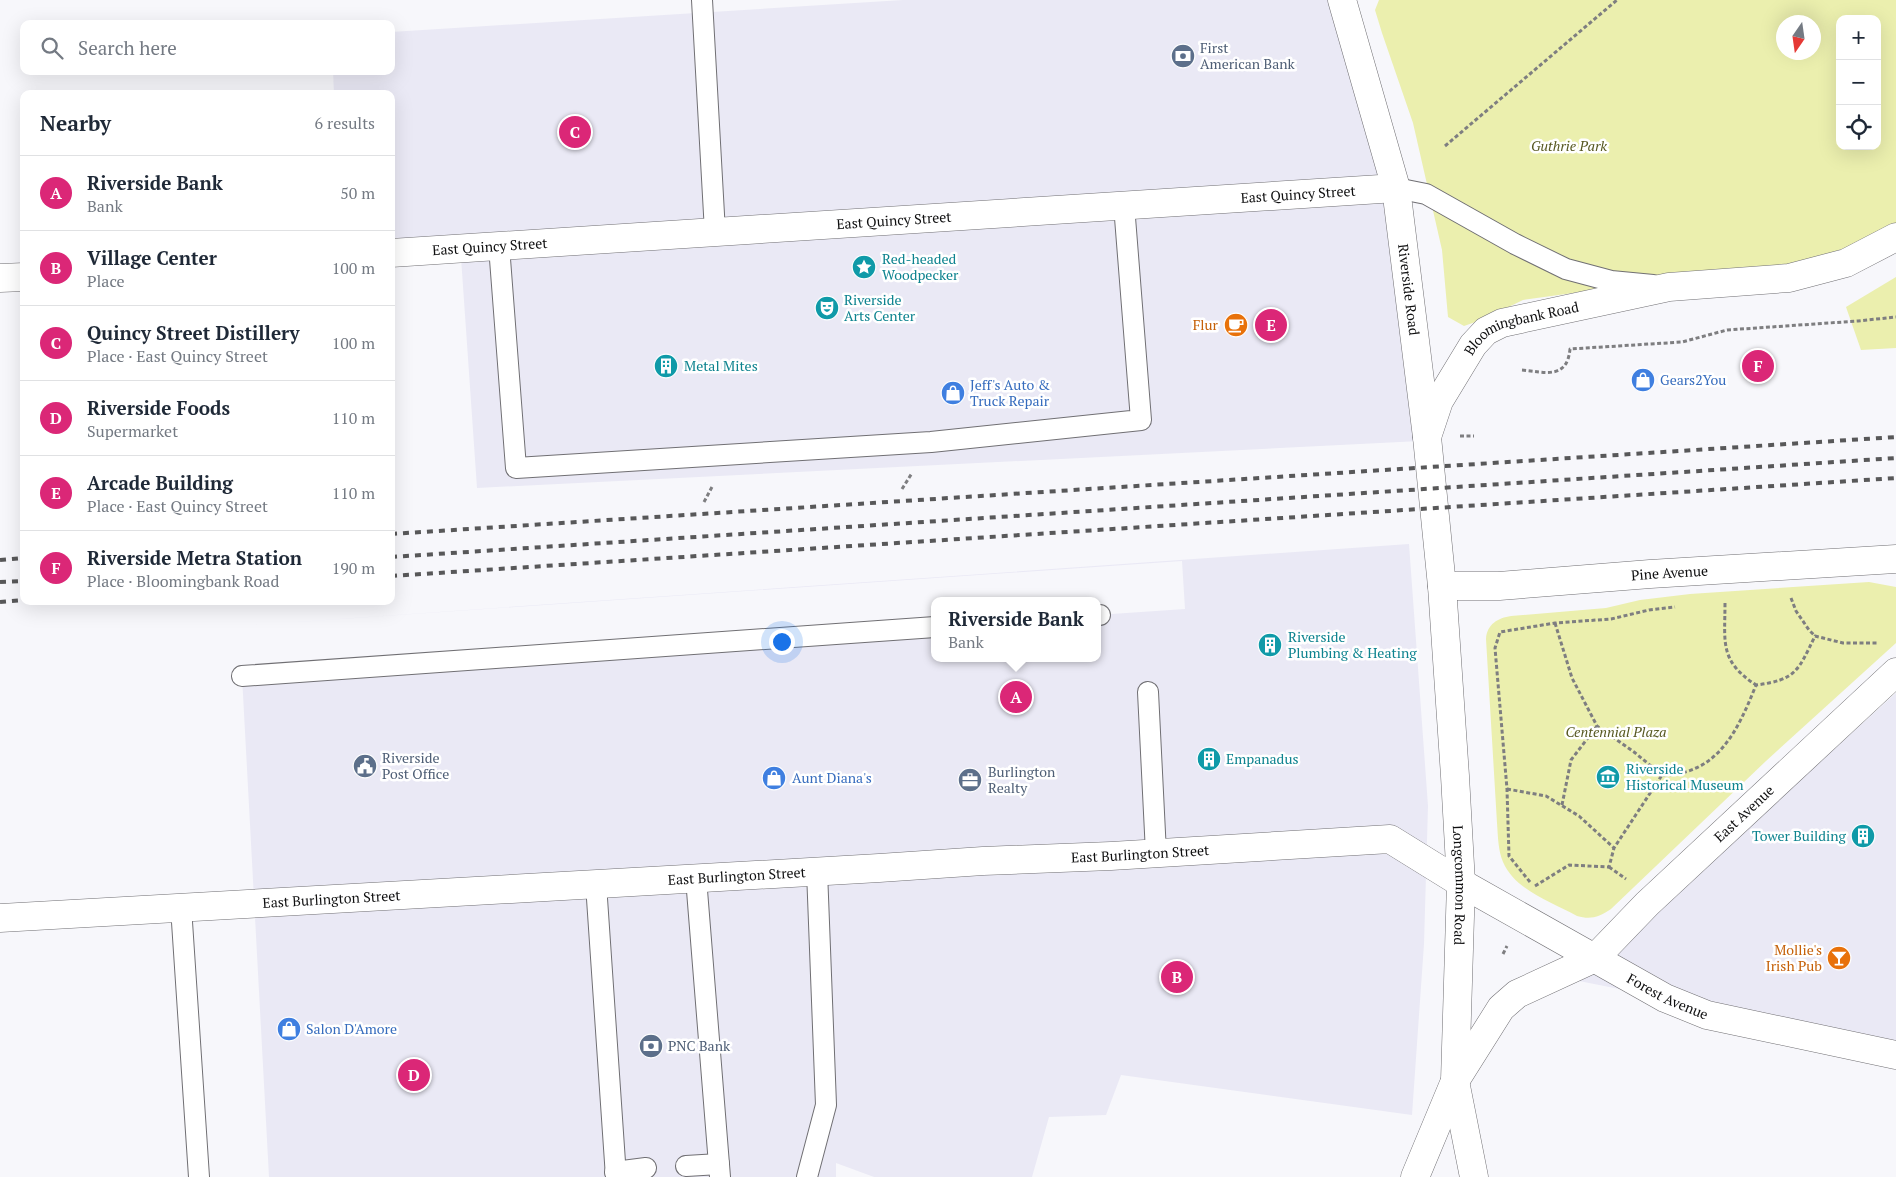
<!DOCTYPE html>
<html lang="en">
<head>
<meta charset="utf-8">
<style>
  :root { --surface:#fff; --page:#f2f2f3; --text:#1f2937; --muted:#747a83; --line:#e0e1e3; --accent:#db2777 }
  body { margin:0; font-family:"PT Serif",serif; background:var(--page); color:var(--text) }
  .controls { position:absolute; right:15px; top:15px; display:grid; overflow:hidden; border-radius:10px; box-shadow:0 5px 20px #0002 }
  .controls button { width:45px; height:45px; display:grid; place-items:center; padding:0; border:0; border-bottom:1px solid var(--line); background:var(--surface); color:var(--text); font:25px sans-serif }
  .compass { position:absolute; left:1776px; top:15px; width:45px; height:45px; border-radius:50%; background:var(--surface); box-shadow:0 5px 20px #0002; rotate:193deg }
  .you { position:absolute; left:781px; top:641px; width:18px; height:18px; margin:-12px; border:4px solid #fff; border-radius:50%; background:#1a73e8; box-shadow:0 0 0 8px #1a73e833 }
  .badge { display:grid; place-items:center; width:32px; height:32px; border-radius:50%; background:var(--accent); color:#fff; font-size:16px; font-weight:700 }
  .pin { position:absolute; translate:-50% -50%; border:2px solid #fff; box-shadow:0 1px 5px #0006 }
  .popup { position:absolute; left:931px; top:597px; width:170px; height:65px; box-sizing:border-box; display:grid; place-content:center; border-radius:10px; background:var(--surface); filter:drop-shadow(0 1px 4px #0005); font-size:16px; white-space:nowrap; color:var(--muted) }
  .popup b { font-size:19px; color:var(--text) }
  .popup::after { content:''; position:absolute; left:50%; top:100%; margin-left:-10px; border:10px solid transparent; border-top-color:var(--surface) }
  .list { margin:0; padding:0; list-style:none }
  h2 { display:flex; justify-content:space-between; align-items:center; height:65px; margin:0; padding:0 20px; font-size:21px }
  h2 small { font-size:16px; font-weight:400; color:var(--muted) }
  .list li { display:grid; grid-template-columns:32px 1fr auto; gap:15px; align-items:center; box-sizing:border-box; height:75px; padding:0 20px; border-top:1px solid var(--line) }
  .list b { display:block; font-size:19px; white-space:nowrap }
  .list p { margin:0; font-size:16px; white-space:nowrap; color:var(--muted) }
  .list em { font-size:16px; font-style:normal; color:var(--muted) }
  .icon { flex:none; width:28px; height:28px; fill:none; stroke:currentColor; stroke-width:2; stroke-linecap:round; stroke-linejoin:round }
  .map { position:relative; flex:none; width:1896px; height:1177px; overflow:hidden }
  .search { position:absolute; background:var(--surface); box-shadow:0 5px 20px #0002; left:20px; top:20px; width:375px; height:55px; display:flex; align-items:center; gap:12px; box-sizing:border-box; padding:0 18px; border-radius:10px; color:var(--muted); font-size:19px }
  .panel { position:absolute; background:var(--surface); box-shadow:0 5px 20px #0002; left:20px; top:90px; width:375px; height:515px; border-radius:10px }
  .map>svg:first-child { display:block }
  .built { fill:#eae9f5 }
  .green { fill:#ebefae; fill-rule:evenodd }
  .lines { fill:none; stroke-linecap:round; stroke-linejoin:round }
  .lane-casing { stroke:#706f73; stroke-width:22 }
  .street-casing { stroke:#706f73; stroke-width:29 }
  .secondary-casing { stroke:#706f73; stroke-width:29 }
  .path { stroke:#7e7e80; stroke-width:3; stroke-dasharray:4 2.5; stroke-linecap:butt }
  .lane { stroke:#fff; stroke-width:20 }
  .street { stroke:#fff; stroke-width:28 }
  .secondary { stroke:#fff; stroke-width:28 }
  .rail { stroke:#585859; stroke-width:4; stroke-dasharray:6 6; stroke-linecap:butt }
  .labels { text-anchor:middle; stroke-width:5; stroke-linejoin:round; paint-order:stroke }
  .service-label { font-size:14px; fill:#4e5e75; stroke:#fff; text-anchor:start }
  .park-label { font-size:14px; font-style:italic; fill:#575821; stroke:#fff }
  .street-label { font-size:14px; fill:#101011; stroke:#fff }
  .culture-label { font-size:14px; fill:#0d838f; stroke:#fff; text-anchor:start }
  .food-label { font-size:14px; fill:#c56008; stroke:#fff; text-anchor:end }
  .shop-label { font-size:14px; fill:#366cbe; stroke:#fff; text-anchor:start }
</style>
</head>
<body>
<div class="map">
<svg width="1896" height="1177" viewBox="0 0 1896 1177">
  <rect width="100%" height="100%" fill="#f7f7fb"/>
  <!-- built -->
  <g class="built">
    <path d="M 903,0 L 1336,0 L 1389,195 L 1420,441 L 477,488 L 460,243 L 391,251 L 391,94 L 334,94 L 333,71 L 391,71 L 391,32 Z"/>
    <path d="M 1409,544 L 1428,806 L 1424,944 L 1412,1115 L 1121,1075 L 1106,1115 L 1049,1117 L 1032,1177 L 874,1177 L 836,1163 L 836,1177 L 269,1177 L 242,676 L 935,627 L 935,658 L 1097,658 L 1097,615 L 1185,609 L 1182,561 L 238,626 Z"/>
    <path d="M 1896,693 L 1896,1044 L 1579,981 Z"/>
  </g>
  <!-- green -->
  <g class="green">
    <path d="M 1379,0 L 1896,0 L 1896,226 L 1872,238 L 1787,269 L 1668,280 L 1523,300 L 1484,319 L 1464,326 L 1448,317 L 1442,250 L 1413,123 L 1382,33 L 1375,10 ZM 1840,19 L 1877,19 L 1877,146 L 1840,146 ZM 1784,22 L 1814,22 L 1814,52 L 1784,52 Z"/>
    <path d="M 1896,277 L 1896,348 L 1861,350 L 1846,307 Z"/>
    <path d="M 1869,582 L 1896,587 L 1896,643 L 1766,761 L 1611,909 C 1599,917 1591,920 1577,916 C 1551,902 1515,890 1503,862 C 1498,850 1498,836 1497,823 L 1486,639 C 1487,624 1498,618 1511,616 L 1606,608 L 1640,600 L 1690,594 Z"/>
  </g>
  <g class="lines">
    <!-- lane casing -->
    <g class="lane-casing">
      <g id="lane">
        <path d="M 702,0 L 715,232"/>
        <path d="M 1396,188 L 1426,194 L 1515,244 L 1566,269 L 1611,281 L 1653,285"/>
        <path d="M 499,246 L 516,468 L 931,442 L 1141,420 L 1124,205"/>
        <path d="M 1097,615 L 1100,615"/>
        <path d="M 242,676 L 935,627"/>
        <path d="M 1148,692 L 1156,853"/>
        <path d="M 696,878 L 720,1177"/>
        <path d="M 596,884 L 616,1177"/>
        <path d="M 181,907 L 199,1177"/>
        <path d="M 686,1166 L 719,1164"/>
        <path d="M 615,1172 L 646,1168"/>
        <path d="M 807,1177 L 826,1105 L 817,871"/>
      </g>
    </g>
    <!-- street casing -->
    <g class="street-casing">
      <g id="street">
        <path id="s1" d="M 391,253 L 1396,188"/>
        <path d="M 0,278 L 24,277"/>
        <path id="s2" d="M 1427,437 L 1439,401 L 1473,345 L 1486,331 L 1502,323 L 1669,287 L 1789,278 L 1846,263 L 1896,237"/>
        <path id="s3" d="M 1442,586 L 1499,586 L 1650,574 L 1896,559"/>
        <path id="s4" d="M 0,918 L 879,868 L 983,861 L 1111,856 L 1390,839 L 1461,883"/>
        <path id="s5" d="M 1455,1081 L 1501,1008 L 1517,994 L 1595,958 L 1647,904 L 1896,672"/>
      </g>
    </g>
    <!-- secondary casing -->
    <g class="secondary-casing">
      <g id="secondary">
        <path id="s6" d="M 1342,0 L 1396,188 L 1427,437 L 1442,586 L 1455,776 L 1461,883 L 1455,1081 L 1415,1177"/>
        <path id="s7" d="M 1461,883 L 1665,998 L 1707,1015 L 1896,1055"/>
        <path d="M 1455,1081 L 1474,1177"/>
      </g>
    </g>
    <!-- path -->
    <g class="path">
      <path d="M 1445,146 L 1617,0"/>
      <path d="M 1522,370 C 1545,372 1567,380 1570,349 L 1682,342 L 1727,330 L 1858,321 L 1896,317"/>
      <path d="M 1460,436 L 1474,436"/>
      <path d="M 902,489 L 912,473"/>
      <path d="M 704,502 L 713,485"/>
      <path d="M 1791,598 L 1796,611 L 1809,630 L 1815,636"/>
      <path d="M 1725,603 C 1725,642 1719,661 1756,685"/>
      <path d="M 1555,623 L 1572,678 L 1597,726 L 1634,752 L 1662,775"/>
      <path d="M 1507,789 L 1546,796 L 1579,816 L 1614,848"/>
      <path d="M 1562,805 L 1571,760 L 1597,726"/>
      <path d="M 1609,867 L 1626,879"/>
      <path d="M 1530,882 L 1509,856 L 1507,789 L 1495,648 L 1500,632 L 1555,623 L 1611,619 L 1649,610 L 1675,607"/>
      <path d="M 1535,886 L 1569,865 L 1609,867 L 1614,848 L 1662,775 C 1718,775 1738,730 1756,685 C 1796,680 1798,671 1815,636 L 1843,643 L 1878,643"/>
      <path d="M 1503,954 L 1507,946"/>
    </g>
    <!-- lane -->
    <use href="#lane" class="lane"/>
    <!-- street -->
    <use href="#street" class="street"/>
    <!-- secondary -->
    <use href="#secondary" class="secondary"/>
    <!-- rail -->
    <g class="rail">
      <path d="M 391,534 L 1896,437"/>
      <path d="M 391,557 L 1896,458"/>
      <path d="M 0,560 L 24,558"/>
      <path d="M 391,576 L 1896,478"/>
      <path d="M 0,582 L 24,581"/>
      <path d="M 0,602 L 24,600"/>
    </g>
  </g>
  <!-- icons -->
  <defs>
    <g id="bank-disc" transform="scale(1.25)"><circle r="9.5" fill="#5c6f8a" stroke="#fff"/><path d="M-6-4H6V4H-6ZM0-2.3a2.3 2.3 0 1 0 0 4.6a2.3 2.3 0 1 0 0-4.6Z" fill="#fff"/></g>
    <g id="sight-disc" transform="scale(1.25)"><circle r="9.5" fill="#0f9aa8" stroke="#fff"/><path d="M0-6L1.8-2.2L6-1.7L2.9 1.2L3.7 5.4L0 3.3L-3.7 5.4L-2.9 1.2L-6-1.7L-1.8-2.2Z" fill="#fff"/></g>
    <g id="theatre-disc" transform="scale(1.25)"><circle r="9.5" fill="#0f9aa8" stroke="#fff"/><path d="M-5-5.5Q0-4 5-5.5V0Q5 5 0 6Q-5 5-5 0ZM-3.3-2.5H-1v1.5H-3.3ZM1-2.5H3.3v1.5H1ZM-2.8 1Q0 5.5 2.8 1Z" fill="#fff"/></g>
    <g id="cafe-disc" transform="scale(1.25)"><circle r="9.5" fill="#e8710a" stroke="#fff"/><path d="M-5.5-4.5H6V0H3Q3 3.5 0 3.5H-2.5Q-5.5 3.5-5.5 0ZM3-3.2v2h1.7v-2ZM-6 4.5H4V6H-6Z" fill="#fff"/></g>
    <g id="building-disc" transform="scale(1.25)"><circle r="9.5" fill="#0f9aa8" stroke="#fff"/><path d="M-4-6H4V6H1V3H-1V6H-4ZM-2.5-4.3h1.7v1.8h-1.7ZM.8-4.3h1.7v1.8H.8ZM-2.5-1h1.7V.8h-1.7ZM.8-1h1.7V.8H.8Z" fill="#fff"/></g>
    <g id="shop-disc" transform="scale(1.25)"><circle r="9.5" fill="#3f7fe0" stroke="#fff"/><path d="M-5-2.5h2.3a2.7 3.5 0 0 1 5.4 0H5L5.5 6h-11ZM-1.5-2.5h3a1.5 2.3 0 0 0-3 0Z" fill="#fff"/></g>
    <g id="civic-disc" transform="scale(1.25)"><circle r="9.5" fill="#5c6f8a" stroke="#fff"/><path d="M-.6-6.5H3V-4.5H.6V-3L4-1V1h2V6H-6V1h2V-1L-.6-3ZM-1.2 2.5V6h2.4V2.5Z" fill="#fff"/></g>
    <g id="museum-disc" transform="scale(1.25)"><circle r="9.5" fill="#0f9aa8" stroke="#fff"/><path d="M0-6L6-3V-2H-6V-3ZM-5-1h2V3h-2ZM-1-1h2V3h-2ZM3-1h2V3H3ZM-6 4H6V6H-6Z" fill="#fff"/></g>
    <g id="office-disc" transform="scale(1.25)"><circle r="9.5" fill="#5c6f8a" stroke="#fff"/><path d="M-6-3h4V-5.5h4V-3h4V5H-6ZM-1-4.5V-3h2v-1.5ZM-6 0V1H6V0Z" fill="#fff"/></g>
    <g id="bar-disc" transform="scale(1.25)"><circle r="9.5" fill="#e8710a" stroke="#fff"/><path d="M-6-5H6L.8 .8V4.5H3.5V6h-7V4.5H-.8V.8Z" fill="#fff"/></g>
  </defs>
  <g fill-rule="evenodd">
    <use href="#bank-disc" x="1183" y="56"/>
    <use href="#sight-disc" x="864" y="267"/>
    <use href="#theatre-disc" x="827" y="308"/>
    <use href="#cafe-disc" x="1236" y="325"/>
    <use href="#building-disc" x="666" y="366"/>
    <use href="#shop-disc" x="1643" y="380"/>
    <use href="#shop-disc" x="953" y="393"/>
    <use href="#building-disc" x="1270" y="645"/>
    <use href="#building-disc" x="1209" y="759"/>
    <use href="#civic-disc" x="365" y="766"/>
    <use href="#museum-disc" x="1608" y="777"/>
    <use href="#shop-disc" x="774" y="778"/>
    <use href="#office-disc" x="970" y="780"/>
    <use href="#building-disc" x="1863" y="836"/>
    <use href="#bar-disc" x="1839" y="958"/>
    <use href="#shop-disc" x="289" y="1029"/>
    <use href="#bank-disc" x="651" y="1046"/>
  </g>
  <g class="labels">
    <!-- service labels -->
    <g class="service-label">
      <text x="1200" y="53">First<tspan x="1200" dy="16">American Bank</tspan></text>
      <text x="382" y="763">Riverside<tspan x="382" dy="16">Post Office</tspan></text>
      <text x="988" y="777">Burlington<tspan x="988" dy="16">Realty</tspan></text>
      <text x="668" y="1051">PNC Bank</text>
    </g>
    <!-- park labels -->
    <g class="park-label">
      <text x="1569" y="151">Guthrie Park</text>
      <text x="1616" y="737">Centennial Plaza</text>
    </g>
    <!-- street labels -->
    <g class="street-label">
      <text dy="5" stroke="none"><textPath href="#s1" startOffset="909">East Quincy Street</textPath></text>
      <text dy="5" stroke="none"><textPath href="#s1" startOffset="504">East Quincy Street</textPath></text>
      <text dy="5" stroke="none"><textPath href="#s1" startOffset="99">East Quincy Street</textPath></text>
      <text dy="5" stroke="none"><textPath href="#s6" startOffset="298">Riverside Road</textPath></text>
      <text dy="5" stroke="none"><textPath href="#s2" startOffset="156">Bloomingbank Road</textPath></text>
      <text dy="5" stroke="none"><textPath href="#s3" startOffset="228">Pine Avenue</textPath></text>
      <text dy="5" stroke="none"><textPath href="#s5" startOffset="401">East Avenue</textPath></text>
      <text dy="5" stroke="none"><textPath href="#s4" startOffset="1142">East Burlington Street</textPath></text>
      <text dy="5" stroke="none"><textPath href="#s4" startOffset="738">East Burlington Street</textPath></text>
      <text dy="5" stroke="none"><textPath href="#s6" startOffset="896">Longcommon Road</textPath></text>
      <text dy="5" stroke="none"><textPath href="#s4" startOffset="332">East Burlington Street</textPath></text>
      <text dy="5" stroke="none"><textPath href="#s7" startOffset="236">Forest Avenue</textPath></text>
    </g>
    <!-- culture labels -->
    <g class="culture-label">
      <text x="882" y="264">Red-headed<tspan x="882" dy="16">Woodpecker</tspan></text>
      <text x="844" y="305">Riverside<tspan x="844" dy="16">Arts Center</tspan></text>
      <text x="684" y="371">Metal Mites</text>
      <text x="1288" y="642">Riverside<tspan x="1288" dy="16">Plumbing &amp; Heating</tspan></text>
      <text x="1226" y="764">Empanadus</text>
      <text x="1626" y="774">Riverside<tspan x="1626" dy="16">Historical Museum</tspan></text>
      <text x="1846" y="841" text-anchor="end">Tower Building</text>
    </g>
    <!-- food labels -->
    <g class="food-label">
      <text x="1218" y="330">Flur</text>
      <text x="1822" y="955">Mollie's<tspan x="1822" dy="16">Irish Pub</tspan></text>
    </g>
    <!-- shop labels -->
    <g class="shop-label">
      <text x="1660" y="385">Gears2You</text>
      <text x="970" y="390">Jeff's Auto &amp;<tspan x="970" dy="16">Truck Repair</tspan></text>
      <text x="792" y="783">Aunt Diana's</text>
      <text x="306" y="1034">Salon D'Amore</text>
    </g>
  </g>
</svg>
<div class="controls">
<button>+</button>
<button>−</button>
<button><svg class="icon" aria-label="locate" viewBox="0 0 24 24"><circle cx="12" cy="12" r="6"/><path d="M12 2v4M12 18v4M2 12h4M18 12h4"/></svg></button>
</div>
<svg class="compass" viewBox="-18 -18 36 36"><path d="M0-13l5 13h-10z" fill="#e53935"/><path d="M0 13l5-13h-10z" fill="#747a83"/></svg>
<div class="you"></div>
<div class="pin badge" style="left:1016px;top:697px">A</div>
<div class="popup"><b>Riverside Bank</b>Bank</div>
<div class="pin badge" style="left:1177px;top:977px">B</div>
<div class="pin badge" style="left:575px;top:132px">C</div>
<div class="pin badge" style="left:414px;top:1075px">D</div>
<div class="pin badge" style="left:1271px;top:325px">E</div>
<div class="pin badge" style="left:1758px;top:366px">F</div>
<div class="search"><svg class="icon" aria-label="search" viewBox="0 0 24 24"><circle cx="10" cy="10" r="6"/><path d="M15 15l6 6"/></svg>Search here</div>
<section class="panel">
<h2>Nearby<small>6 results</small></h2>
<ul class="list">
<li><span class="badge">A</span><div><b>Riverside Bank</b><p>Bank</p></div><em>50 m</em></li>
<li><span class="badge">B</span><div><b>Village Center</b><p>Place</p></div><em>100 m</em></li>
<li><span class="badge">C</span><div><b>Quincy Street Distillery</b><p>Place · East Quincy Street</p></div><em>100 m</em></li>
<li><span class="badge">D</span><div><b>Riverside Foods</b><p>Supermarket</p></div><em>110 m</em></li>
<li><span class="badge">E</span><div><b>Arcade Building</b><p>Place · East Quincy Street</p></div><em>110 m</em></li>
<li><span class="badge">F</span><div><b>Riverside Metra Station</b><p>Place · Bloomingbank Road</p></div><em>190 m</em></li>
</ul>
</section>
</div>
</body>
</html>
